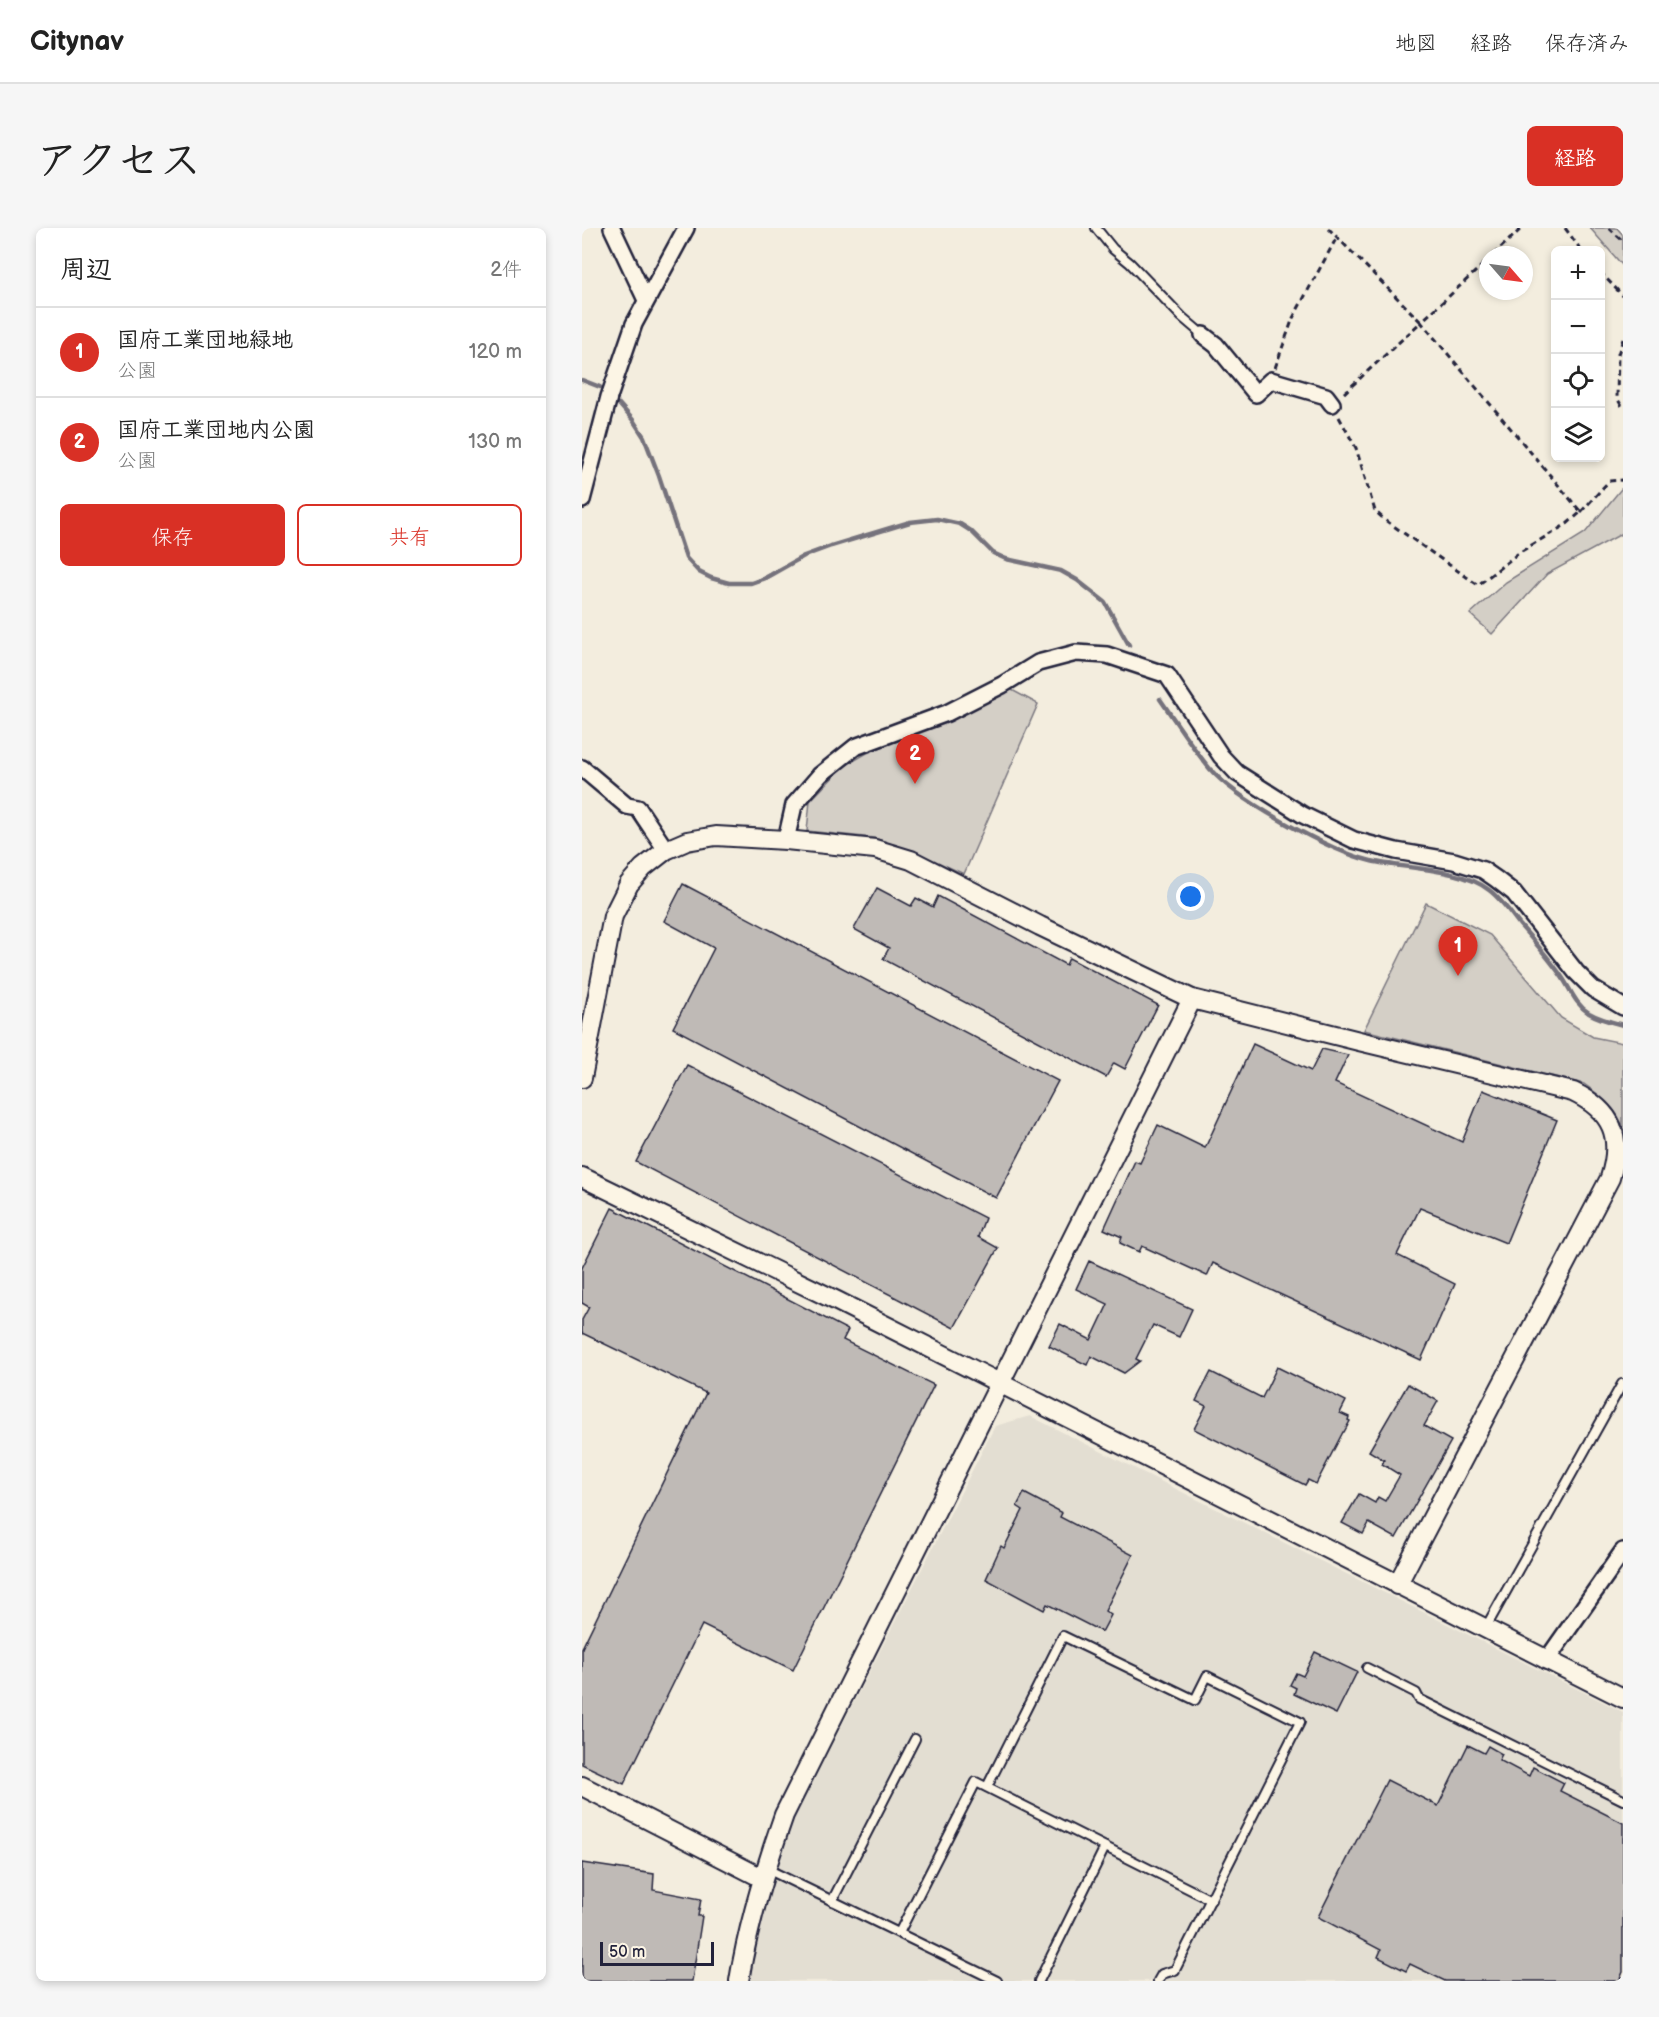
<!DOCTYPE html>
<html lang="ja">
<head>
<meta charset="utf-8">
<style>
  :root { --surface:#fff; --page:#f6f6f6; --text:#222; --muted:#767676; --line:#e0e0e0; --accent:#d93025 }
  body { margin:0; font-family:"Balsamiq Sans","Klee One",sans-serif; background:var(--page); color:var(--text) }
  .controls { position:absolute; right:18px; top:18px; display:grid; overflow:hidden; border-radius:9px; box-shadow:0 3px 9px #0003 }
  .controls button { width:54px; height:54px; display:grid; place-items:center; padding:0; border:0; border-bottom:2px solid var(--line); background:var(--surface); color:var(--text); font:30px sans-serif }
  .compass { position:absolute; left:897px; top:18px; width:54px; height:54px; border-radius:50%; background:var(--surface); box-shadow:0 3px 9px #0003; rotate:118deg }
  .scale { position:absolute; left:18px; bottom:15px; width:114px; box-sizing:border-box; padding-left:6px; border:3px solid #22223b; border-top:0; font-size:16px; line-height:21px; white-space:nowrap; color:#22223b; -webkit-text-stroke:4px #fcf5e5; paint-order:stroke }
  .you { position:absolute; left:609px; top:669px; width:21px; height:21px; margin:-15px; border:4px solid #fff; border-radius:50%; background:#1a73e8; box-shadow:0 0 0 9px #1a73e833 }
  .badge { display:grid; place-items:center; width:39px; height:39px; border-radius:50%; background:var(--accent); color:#fff; font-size:20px; font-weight:700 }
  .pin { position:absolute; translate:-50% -50px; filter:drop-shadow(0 2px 3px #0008) }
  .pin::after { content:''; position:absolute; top:32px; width:21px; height:18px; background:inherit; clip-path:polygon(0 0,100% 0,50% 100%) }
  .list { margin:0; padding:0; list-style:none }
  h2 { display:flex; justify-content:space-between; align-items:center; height:78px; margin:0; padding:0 24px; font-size:26px }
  h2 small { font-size:20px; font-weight:400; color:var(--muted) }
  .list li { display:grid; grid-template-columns:39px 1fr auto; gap:18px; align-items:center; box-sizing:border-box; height:90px; padding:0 24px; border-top:2px solid var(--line) }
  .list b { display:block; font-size:22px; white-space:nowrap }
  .list p { margin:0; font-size:20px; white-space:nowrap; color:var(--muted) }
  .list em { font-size:20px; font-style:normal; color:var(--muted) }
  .actions { display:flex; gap:12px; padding:18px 24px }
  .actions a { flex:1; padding:14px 0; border:2px solid var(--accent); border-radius:9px; text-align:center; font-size:21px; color:var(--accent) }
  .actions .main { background:var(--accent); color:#fff }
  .icon { flex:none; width:33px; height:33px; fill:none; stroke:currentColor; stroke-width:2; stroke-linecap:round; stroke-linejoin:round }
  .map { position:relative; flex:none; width:1041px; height:1753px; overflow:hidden; border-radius:9px }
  header { display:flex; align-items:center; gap:36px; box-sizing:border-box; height:84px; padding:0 30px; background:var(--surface); border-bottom:2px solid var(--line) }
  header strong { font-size:28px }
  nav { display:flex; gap:33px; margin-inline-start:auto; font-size:21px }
  .intro { display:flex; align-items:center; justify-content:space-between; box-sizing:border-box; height:144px; padding:0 36px }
  h1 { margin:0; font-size:42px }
  .button { padding:15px 27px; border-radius:9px; background:var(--accent); color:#fff; font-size:21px; font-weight:700 }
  main { display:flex; gap:36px; padding:0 36px }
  aside { flex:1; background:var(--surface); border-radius:9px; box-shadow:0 3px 9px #0003 }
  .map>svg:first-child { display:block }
  .built { fill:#e3ded2 }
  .green { fill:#d4cfc6; stroke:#7b7880; stroke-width:1.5 }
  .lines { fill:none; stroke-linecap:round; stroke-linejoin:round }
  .stream { stroke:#75727b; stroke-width:4.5 }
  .building { fill:#bfbab6; stroke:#22223b; stroke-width:1.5 }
  .service-casing { stroke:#22223b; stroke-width:12 }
  .minor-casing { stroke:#22223b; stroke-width:20 }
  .tertiary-casing { stroke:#22223b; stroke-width:22 }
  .path { stroke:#22223b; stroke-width:3; stroke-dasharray:6 4.5; stroke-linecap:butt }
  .service { stroke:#fcf5e5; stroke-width:8 }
  .minor { stroke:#fcf5e5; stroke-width:15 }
  .tertiary { stroke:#fcf5e5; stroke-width:18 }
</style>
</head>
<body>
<header>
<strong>Citynav</strong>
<nav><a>地図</a><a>経路</a><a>保存済み</a></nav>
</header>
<div class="intro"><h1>アクセス</h1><a class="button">経路</a></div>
<main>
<aside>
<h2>周辺<small>2件</small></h2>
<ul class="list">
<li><span class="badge">1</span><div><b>国府工業団地緑地</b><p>公園</p></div><em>120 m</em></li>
<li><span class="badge">2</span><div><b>国府工業団地内公園</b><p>公園</p></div><em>130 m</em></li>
</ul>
<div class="actions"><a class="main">保存</a><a>共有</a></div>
</aside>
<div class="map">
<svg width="1041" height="1753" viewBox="0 0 1041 1753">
  <rect width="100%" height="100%" fill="#f3edde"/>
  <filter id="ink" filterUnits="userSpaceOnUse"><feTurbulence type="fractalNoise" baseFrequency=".0167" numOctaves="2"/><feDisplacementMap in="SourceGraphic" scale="12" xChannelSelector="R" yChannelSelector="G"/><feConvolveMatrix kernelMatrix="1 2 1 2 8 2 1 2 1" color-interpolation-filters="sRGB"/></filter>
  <g filter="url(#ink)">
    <!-- built -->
    <path class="built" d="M 448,1188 L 1041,1484 L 1041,1753 L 167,1753 L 171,1722 L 184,1670 L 212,1591 L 413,1198 Z"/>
    <!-- green -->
    <g class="green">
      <path d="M 1008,0 L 1035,0 L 1041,7 L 1041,38 Z"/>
      <path d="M 1039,261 L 1041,261 L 1041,305 L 965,346 L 910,406 L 888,386 L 924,354 L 1003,305 Z"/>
      <path d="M 428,461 L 456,476 L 382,646 L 331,623 L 292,610 L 225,603 L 228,573 L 261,539 L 285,525 L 385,484 Z"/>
      <path d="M 844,675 L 908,707 L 979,790 L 1011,809 L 1041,815 L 1041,899 C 1034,879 1019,868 1002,856 L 782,802 Z"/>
    </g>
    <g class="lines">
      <!-- stream -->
      <g class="stream">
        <path d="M 0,152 L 18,159"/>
        <path d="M 37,176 L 51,192 L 62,209 L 77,248 L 104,330 L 117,344 L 129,350 L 147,355 L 169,355 L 183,350 L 222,328 L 249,318 L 328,294 L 355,291 L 378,296 L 389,303 L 411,325 L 424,331 L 479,343 L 495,352 L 523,374 L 547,417"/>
        <path d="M 578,471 C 594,494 610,519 628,541 C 656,573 748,623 789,633 C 823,641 880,640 907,662 C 919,671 928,684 937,696 C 952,713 967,730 980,749 C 989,762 993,776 1007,785 C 1017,791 1029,794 1041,797"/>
      </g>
    </g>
    <!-- building -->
    <g class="building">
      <path d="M 101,656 L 476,853 L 414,970 L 91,800 L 132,720 L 82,693 Z"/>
      <path d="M 295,660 L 329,678 L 334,670 L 351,679 L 356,668 L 484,737 L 487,730 L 576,777 L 543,841 L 532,835 L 524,849 L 301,731 L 307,720 L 272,701 Z"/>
      <path d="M 671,816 L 729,843 L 740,821 L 766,827 L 753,855 L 880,914 L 901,862 L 975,892 L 924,1015 L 838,980 L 815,1027 L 873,1056 L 839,1132 L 631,1035 L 625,1048 L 560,1018 L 557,1024 L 538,1015 L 540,1009 L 522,1001 L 553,933 L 558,935 L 576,897 L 623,920 Z"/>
      <path d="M 105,837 L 403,990 L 396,1009 L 416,1020 L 372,1100 L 54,934 Z"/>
      <path d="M 30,980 L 266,1102 L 261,1112 L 352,1157 L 211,1442 L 120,1397 L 42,1556 L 0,1536 L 0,1420 L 124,1165 L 0,1105 L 0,1092 L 7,1079 L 0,1075 L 0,1040 Z"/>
      <path d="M 507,1033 L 610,1081 L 597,1109 L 571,1097 L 554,1131 L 558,1133 L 542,1145 L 509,1128 L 505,1137 L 467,1118 L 478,1096 L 509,1112 L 526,1076 L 494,1061 Z"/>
      <path d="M 695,1139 L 764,1173 L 758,1185 L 767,1189 L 766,1192 L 768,1193 L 762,1204 L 761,1204 L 734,1256 L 726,1252 L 723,1257 L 612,1201 L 624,1178 L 614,1173 L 629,1144 L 680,1170 Z"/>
      <path d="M 826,1156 L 856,1173 L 842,1198 L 869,1213 L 814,1310 L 787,1295 L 781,1306 L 760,1295 L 777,1266 L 793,1275 L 796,1269 L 803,1273 L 818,1247 L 800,1236 L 802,1232 L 787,1223 Z"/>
      <path d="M 442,1265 L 480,1285 L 478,1289 L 551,1327 L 523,1383 L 529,1387 L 520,1404 L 465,1376 L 462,1382 L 404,1351 L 419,1318 L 422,1320 L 441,1282 L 435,1278 Z"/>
      <path d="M 733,1424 L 775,1444 L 754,1486 L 712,1466 L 714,1460 L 708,1457 L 714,1445 L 721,1448 Z"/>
      <path d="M 886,1517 L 902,1525 L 906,1518 L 920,1526 L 917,1532 L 947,1548 L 951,1539 L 982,1555 L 978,1563 L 1041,1595 L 1041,1744 L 1037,1753 L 863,1753 L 828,1736 L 824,1743 L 796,1729 L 799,1722 L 736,1689 L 805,1552 L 856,1578 Z"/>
      <path d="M 0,1635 L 72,1646 L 71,1662 L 119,1671 L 116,1688 L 120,1688 L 110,1753 L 0,1753 Z"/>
    </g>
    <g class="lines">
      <!-- service casing -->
      <g class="service-casing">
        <g id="service">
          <path d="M 514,0 L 531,21 L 548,35 L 600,89 L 621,107"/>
          <path d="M 903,1401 L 1040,1156"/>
          <path d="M 785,1440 L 834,1465 L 837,1471 L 1041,1572"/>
          <path d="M 405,1559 L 481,1408 L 613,1472 L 625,1448 L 718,1494 L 593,1742 L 580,1746 L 576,1753"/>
          <path d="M 185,1641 L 415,1753"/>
          <path d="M 250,1673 L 333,1511"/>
          <path d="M 317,1705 L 394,1554 L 629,1672"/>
          <path d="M 457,1753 L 523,1619"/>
        </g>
      </g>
      <!-- minor casing -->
      <g class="minor-casing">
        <g id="minor">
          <path d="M 30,0 L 64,72"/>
          <path d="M 621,107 L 634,117 L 674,166 L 689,152 L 744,168 L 750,176"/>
          <path d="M 0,272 L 27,169 L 52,96 L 104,0"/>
          <path d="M 0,540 L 45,578 L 56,580 L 84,622"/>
          <path d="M 204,612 L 212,577 L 238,547 L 273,519 L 365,485 L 420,457 L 456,435 L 494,425 L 525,427 L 585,447 L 639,528 L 655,545 L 721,587 L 772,612 L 814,623 L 872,633 L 901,642 L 914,651 L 932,665 L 994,744 L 1011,761 L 1041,779"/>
          <path d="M 964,1433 L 1041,1323"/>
        </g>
      </g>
      <!-- tertiary casing -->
      <g class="tertiary-casing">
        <g id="tertiary">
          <path d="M 0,850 L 31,688 L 47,656 L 61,640 L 84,622 L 105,613 L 134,608 L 204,612 L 293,621 L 329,632 L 458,698 L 610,771 L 777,813 L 991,864 C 1031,883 1041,909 1028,950 L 815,1357"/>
          <path d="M 0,949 L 255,1073 L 1041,1470"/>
          <path d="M 0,1558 L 180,1650"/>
          <path d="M 157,1753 C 166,1696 183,1641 202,1587 L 610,771"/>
        </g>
      </g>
      <!-- path -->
      <g class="path">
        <path d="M 746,0 L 839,94 L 761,166"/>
        <path d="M 983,0 L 999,22"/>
        <path d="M 1027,0 L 1041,13"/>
        <path d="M 911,27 L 940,0"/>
        <path d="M 1018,44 L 1041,68"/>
        <path d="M 1041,111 L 1036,126 L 1035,170 L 1041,180"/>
        <path d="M 693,140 L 711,90 L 755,9"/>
        <path d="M 757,189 L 774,220 L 793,283 L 803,292 L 896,357 L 938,324 L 985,296 L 999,284 L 839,94 L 906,32"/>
        <path d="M 999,284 L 1027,253 L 1041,252"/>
      </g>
      <!-- service -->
      <use href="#service" class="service"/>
      <!-- minor -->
      <use href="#minor" class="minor"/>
      <!-- tertiary -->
      <use href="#tertiary" class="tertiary"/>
    </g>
  </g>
</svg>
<div class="controls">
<button>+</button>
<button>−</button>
<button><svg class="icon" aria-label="locate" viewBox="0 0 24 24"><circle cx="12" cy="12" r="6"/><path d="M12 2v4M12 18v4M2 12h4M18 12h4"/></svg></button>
<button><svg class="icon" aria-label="layers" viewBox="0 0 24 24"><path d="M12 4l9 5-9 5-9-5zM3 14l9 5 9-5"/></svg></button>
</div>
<svg class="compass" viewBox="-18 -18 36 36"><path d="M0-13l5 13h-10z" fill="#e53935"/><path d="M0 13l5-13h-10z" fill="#767676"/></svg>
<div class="scale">50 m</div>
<div class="you"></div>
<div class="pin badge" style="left:876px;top:748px">1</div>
<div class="pin badge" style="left:333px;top:556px">2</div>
</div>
</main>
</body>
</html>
